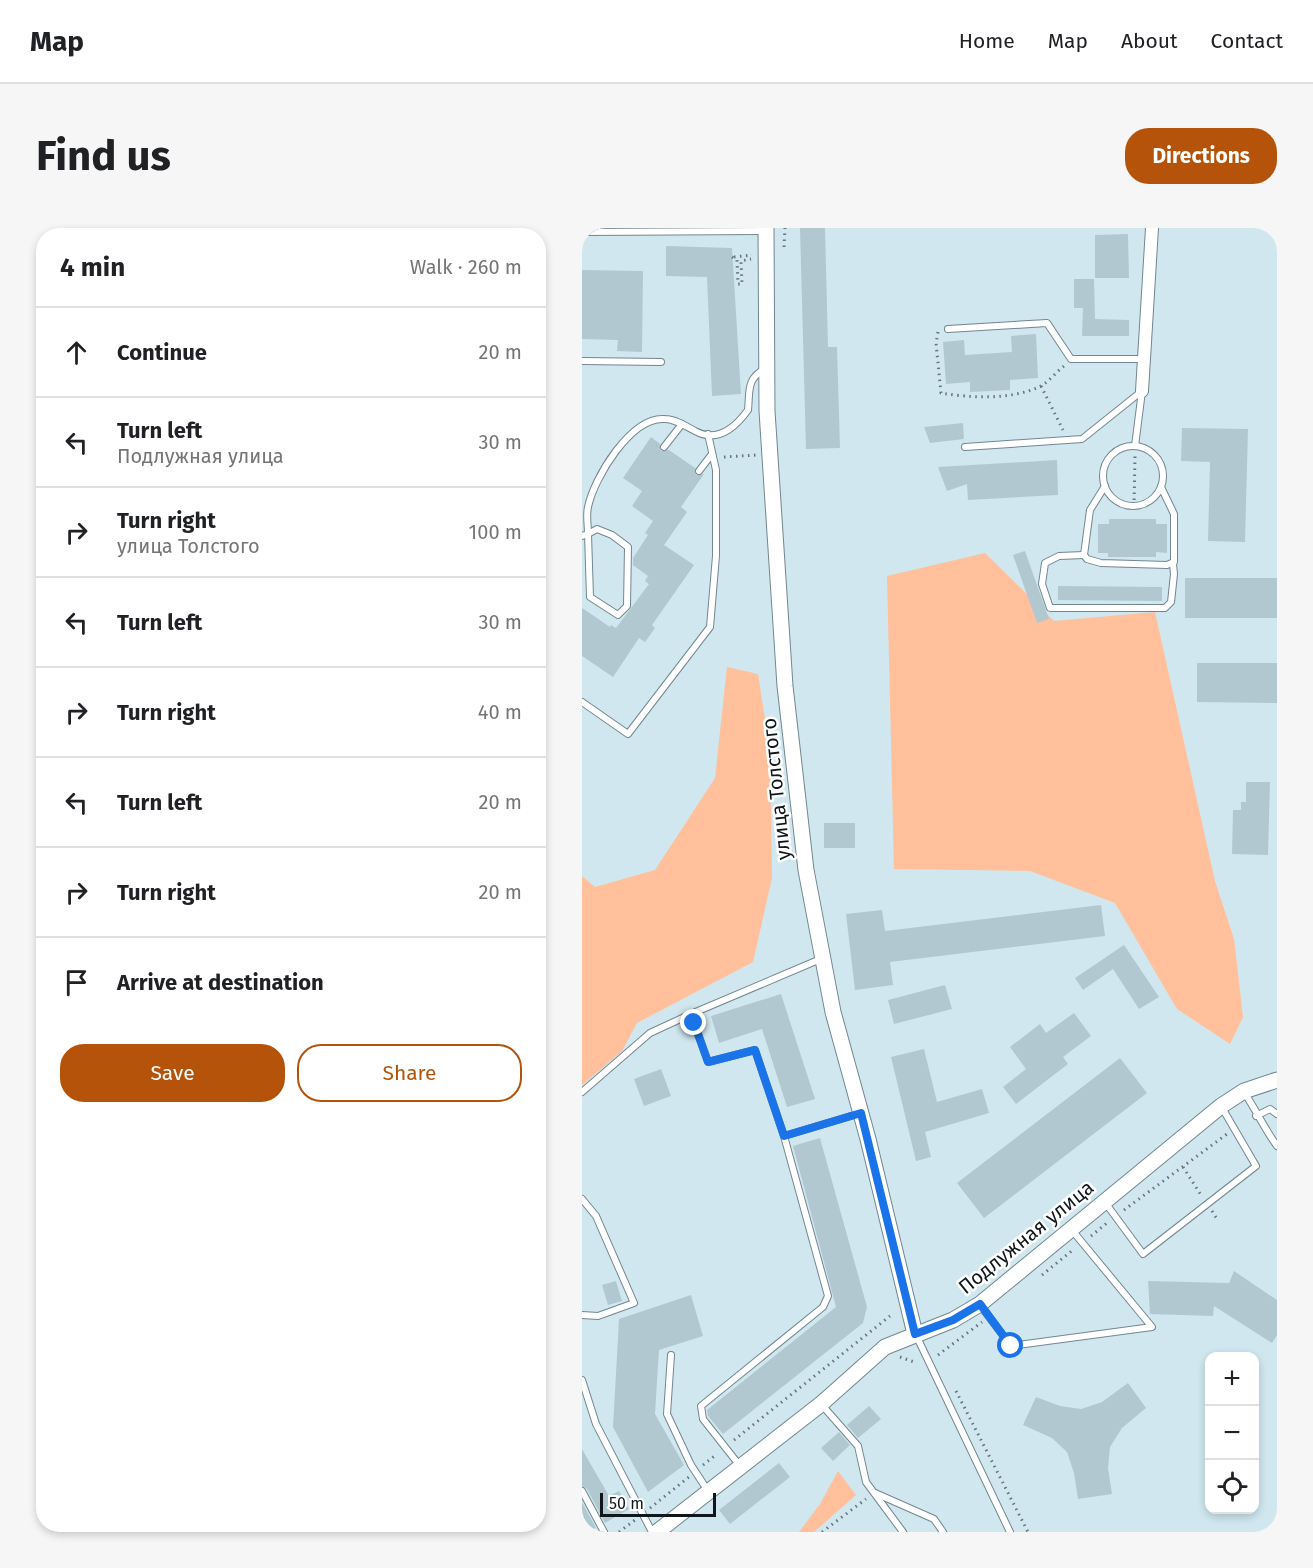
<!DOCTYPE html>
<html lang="en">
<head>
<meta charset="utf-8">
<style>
  :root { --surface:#fff; --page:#f6f6f6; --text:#202124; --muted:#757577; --line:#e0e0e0; --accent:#b45309 }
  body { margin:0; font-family:"Fira Sans",sans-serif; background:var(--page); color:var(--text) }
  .controls { position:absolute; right:18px; bottom:18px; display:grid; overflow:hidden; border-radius:12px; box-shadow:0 3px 9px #0003 }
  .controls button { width:54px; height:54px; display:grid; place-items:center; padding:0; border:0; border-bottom:2px solid var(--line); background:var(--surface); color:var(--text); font:30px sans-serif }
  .scale { position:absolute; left:18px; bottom:15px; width:116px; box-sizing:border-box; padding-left:6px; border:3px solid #0f171a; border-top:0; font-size:16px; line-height:21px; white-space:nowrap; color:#0f171a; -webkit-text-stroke:4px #fff; paint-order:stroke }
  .stop { position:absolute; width:18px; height:18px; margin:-14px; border:4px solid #1a73e8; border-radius:50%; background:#fff }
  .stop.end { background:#1a73e8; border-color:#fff; box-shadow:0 2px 6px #0008 }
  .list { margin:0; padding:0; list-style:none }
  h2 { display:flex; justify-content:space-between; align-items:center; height:78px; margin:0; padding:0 24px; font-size:26px }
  h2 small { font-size:20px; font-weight:400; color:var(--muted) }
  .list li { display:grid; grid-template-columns:39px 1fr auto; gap:18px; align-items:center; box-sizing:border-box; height:90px; padding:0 24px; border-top:2px solid var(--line) }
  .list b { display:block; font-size:22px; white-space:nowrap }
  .list p { margin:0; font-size:20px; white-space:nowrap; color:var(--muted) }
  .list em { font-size:20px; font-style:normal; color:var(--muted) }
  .actions { display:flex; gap:12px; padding:18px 24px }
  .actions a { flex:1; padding:14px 0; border:2px solid var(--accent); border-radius:24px; text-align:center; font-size:21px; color:var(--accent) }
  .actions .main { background:var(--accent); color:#fff }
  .icon { flex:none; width:33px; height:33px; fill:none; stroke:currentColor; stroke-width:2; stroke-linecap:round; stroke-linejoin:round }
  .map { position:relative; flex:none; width:695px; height:1304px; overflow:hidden; border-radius:24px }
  header { display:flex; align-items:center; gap:36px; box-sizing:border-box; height:84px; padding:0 30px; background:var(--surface); border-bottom:2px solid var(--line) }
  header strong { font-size:28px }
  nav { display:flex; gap:33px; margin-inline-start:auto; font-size:21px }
  .intro { display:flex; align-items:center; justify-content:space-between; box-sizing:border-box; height:144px; padding:0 36px }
  h1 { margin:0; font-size:42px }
  .button { padding:15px 27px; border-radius:24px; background:var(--accent); color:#fff; font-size:21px; font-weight:700 }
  main { display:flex; gap:36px; padding:0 36px }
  aside { flex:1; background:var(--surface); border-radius:24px; box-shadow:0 3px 9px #0003 }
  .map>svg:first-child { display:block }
  .green { fill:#ffc09b }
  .building { fill:#b2c8d1 }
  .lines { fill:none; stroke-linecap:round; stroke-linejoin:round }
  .service-casing { stroke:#72878f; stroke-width:8 }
  .minor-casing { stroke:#72878f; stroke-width:14 }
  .tertiary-casing { stroke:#72878f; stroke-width:17 }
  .path { stroke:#66757b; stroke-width:3; stroke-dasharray:1.5 4.5; stroke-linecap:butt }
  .service { stroke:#fff; stroke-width:6 }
  .minor { stroke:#fff; stroke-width:12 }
  .tertiary { stroke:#fff; stroke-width:15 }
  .route { stroke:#1a73e8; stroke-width:8 }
  .labels { text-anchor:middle; stroke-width:5; stroke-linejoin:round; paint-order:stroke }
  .street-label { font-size:20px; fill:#0f171a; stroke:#fff }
</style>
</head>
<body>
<header>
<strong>Map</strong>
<nav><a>Home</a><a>Map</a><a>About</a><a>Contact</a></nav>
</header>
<div class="intro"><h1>Find us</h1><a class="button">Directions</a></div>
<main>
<aside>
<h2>4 min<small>Walk · 260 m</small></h2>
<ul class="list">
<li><svg class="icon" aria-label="ahead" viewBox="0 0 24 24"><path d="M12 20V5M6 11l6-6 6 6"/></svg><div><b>Continue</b></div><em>20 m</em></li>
<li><svg class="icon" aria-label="left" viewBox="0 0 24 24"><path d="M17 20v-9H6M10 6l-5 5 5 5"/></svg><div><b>Turn left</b><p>Подлужная улица</p></div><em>30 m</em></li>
<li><svg class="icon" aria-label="right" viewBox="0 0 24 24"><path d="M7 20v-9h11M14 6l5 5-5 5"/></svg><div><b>Turn right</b><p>улица Толстого</p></div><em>100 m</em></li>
<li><svg class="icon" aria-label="left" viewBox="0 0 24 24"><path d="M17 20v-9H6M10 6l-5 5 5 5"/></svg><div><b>Turn left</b></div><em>30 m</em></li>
<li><svg class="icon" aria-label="right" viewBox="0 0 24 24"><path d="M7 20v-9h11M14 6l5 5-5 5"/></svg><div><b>Turn right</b></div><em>40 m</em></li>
<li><svg class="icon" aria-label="left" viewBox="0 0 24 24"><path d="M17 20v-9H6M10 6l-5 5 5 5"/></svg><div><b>Turn left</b></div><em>20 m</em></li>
<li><svg class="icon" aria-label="right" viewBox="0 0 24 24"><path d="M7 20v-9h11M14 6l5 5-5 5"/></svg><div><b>Turn right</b></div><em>20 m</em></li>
<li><svg class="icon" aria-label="arrive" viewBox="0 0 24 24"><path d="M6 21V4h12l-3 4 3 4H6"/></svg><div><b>Arrive at destination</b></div></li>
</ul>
<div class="actions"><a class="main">Save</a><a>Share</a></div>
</aside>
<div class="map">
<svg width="695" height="1304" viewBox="0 0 695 1304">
  <rect width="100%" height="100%" fill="#d0e7f0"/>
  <!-- green -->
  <g class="green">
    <path d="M 403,325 L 472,393 L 573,384 L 633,653 L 652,711 L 661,789 L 648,816 L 595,781 L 533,675 L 448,643 L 312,641 L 305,348 Z"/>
    <path d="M 145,439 L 176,446 L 188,524 L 190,650 L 171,734 L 55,795 L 40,823 L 0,857 L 0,648 L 13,659 L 73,642 L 133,550 Z"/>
    <path d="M 256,1243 L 274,1267 L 232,1304 L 217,1304 L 238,1276 Z"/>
  </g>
  <!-- building -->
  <g class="building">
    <path d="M 218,0 L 243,0 L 246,119 L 255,119 L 258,220 L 224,221 Z"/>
    <path d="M 546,6 L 547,50 L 513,50 L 513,7 Z"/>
    <path d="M 84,18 L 150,20 L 159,166 L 130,168 L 125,49 L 84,48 Z"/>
    <path d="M 0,42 L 61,43 L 60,124 L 35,123 L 36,112 L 0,111 Z"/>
    <path d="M 492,51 L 512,51 L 513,91 L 547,92 L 547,108 L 500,108 L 501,80 L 492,80 Z"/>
    <path d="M 454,106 L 456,150 L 428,152 L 428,162 L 388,164 L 388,154 L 364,156 L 361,114 L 382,112 L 383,127 L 430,124 L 429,108 Z"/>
    <path d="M 381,195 L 382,211 L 348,215 L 342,199 Z"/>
    <path d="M 600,200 L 666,201 L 663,314 L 626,313 L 628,234 L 599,233 Z"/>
    <path d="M 69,209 L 78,216 L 79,223 L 87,222 L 113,240 L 114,247 L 122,246 L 99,279 L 105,284 L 82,317 L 112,337 L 70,397 L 73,400 L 63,414 L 57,410 L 31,449 L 0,428 L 0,380 L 28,399 L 29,397 L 34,400 L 67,356 L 63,353 L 66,348 L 51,337 L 51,330 L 66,307 L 63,305 L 71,293 L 50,278 L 60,263 L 41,250 Z"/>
    <path d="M 475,232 L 476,267 L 386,272 L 385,256 L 365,263 L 356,239 Z"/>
    <path d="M 527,291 L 574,291 L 574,296 L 585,296 L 585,325 L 574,324 L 574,329 L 526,329 L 526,325 L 516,325 L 516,296 L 527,296 Z"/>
    <path d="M 443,323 L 467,391 L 455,395 L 431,327 Z"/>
    <rect x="603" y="350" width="92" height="40"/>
    <path d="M 476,358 L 580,359 L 580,373 L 476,372 Z"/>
    <path d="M 615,435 L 695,435 L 695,475 L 615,474 Z"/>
    <path d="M 664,554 L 688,554 L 686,627 L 650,626 L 651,582 L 659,582 L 659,574 L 664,574 Z"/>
    <rect x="242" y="595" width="31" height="25"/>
    <path d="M 519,677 L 523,708 L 308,734 L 311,757 L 273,762 L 264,686 L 300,682 L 303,703 Z"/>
    <path d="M 542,717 L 577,769 L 557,781 L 531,741 L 501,762 L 493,750 Z"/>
    <path d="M 363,757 L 370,781 L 312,796 L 306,772 Z"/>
    <path d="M 199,766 L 233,871 L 205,879 L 180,801 L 137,815 L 129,788 Z"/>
    <path d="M 492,785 L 509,808 L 481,829 L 486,836 L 434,876 L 421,859 L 444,841 L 428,819 L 458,796 L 464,805 Z"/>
    <path d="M 342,821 L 355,874 L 400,861 L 407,885 L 343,904 L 349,929 L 334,933 L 309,829 Z"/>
    <path d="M 538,830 L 565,865 L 402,990 L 375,955 Z"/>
    <path d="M 79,841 L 89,868 L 62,878 L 52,851 Z"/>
    <path d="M 238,910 L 285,1079 L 281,1095 L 141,1206 L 126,1188 L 125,1182 L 254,1079 L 211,918 Z"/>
    <path d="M 652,1043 L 695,1072 L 695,1107 L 690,1115 L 632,1078 L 631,1088 L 568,1086 L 566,1053 L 647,1055 Z"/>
    <path d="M 34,1053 L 40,1073 L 26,1077 L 20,1057 Z"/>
    <path d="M 109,1067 L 121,1108 L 77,1122 L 73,1186 L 102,1237 L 66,1264 L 31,1199 L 37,1091 Z"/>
    <path d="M 546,1155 L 564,1180 L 540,1200 L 528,1219 L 526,1240 L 530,1266 L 496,1271 L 492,1245 L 485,1224 L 470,1210 L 441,1197 L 454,1169 L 478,1178 L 499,1181 L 520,1174 Z"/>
    <path d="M 287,1178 L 299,1191 L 276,1210 L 265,1197 Z"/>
    <path d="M 257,1204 L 268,1217 L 251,1233 L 239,1220 Z"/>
    <path d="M 0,1221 L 27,1268 L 37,1263 L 47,1281 L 23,1295 L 5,1261 L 0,1258 Z"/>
    <path d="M 197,1235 L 208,1249 L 148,1296 L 137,1282 Z"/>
    <path d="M 0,1274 L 14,1300 L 6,1304 L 0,1304 Z"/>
  </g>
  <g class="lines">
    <!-- service casing -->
    <g class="service-casing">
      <g id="service">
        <path d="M 0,4 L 184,3"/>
        <path d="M 366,101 L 465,95 L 489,131 L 562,131"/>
        <path d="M 0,133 L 79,134"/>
        <circle cx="551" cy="248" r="30"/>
        <path d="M 553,218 L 560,163"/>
        <path d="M 82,219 L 100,196"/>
        <path d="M 383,219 L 500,211 L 560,163"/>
        <path d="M 117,243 L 130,226"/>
        <path d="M 523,258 L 508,282 L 502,327 L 505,331 L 519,335 L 585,337 L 592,334 L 592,286 L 579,259"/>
        <path d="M 15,301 L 30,307 L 46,319 L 45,378 L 36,387 L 8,369 L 6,306 Z"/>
        <path d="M 0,308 L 6,306 C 6,297 4,287 6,279 C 12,250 49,188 83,191 C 93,191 104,198 113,203 C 135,215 153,200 166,182 C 168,162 164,151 184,140"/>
        <path d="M 502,327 L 477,328 L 463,335 L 460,356 L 468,380 L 583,380 L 589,374 L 592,346 L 591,336"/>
        <path d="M 0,474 L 46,506 L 128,399 L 134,328 L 134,242 L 126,206"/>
        <path d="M 0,864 L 68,805 L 109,786"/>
        <path d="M 662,864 C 674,882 682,900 695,918"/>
        <path d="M 674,888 L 688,881 L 695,886"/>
        <path d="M 202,908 L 279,885"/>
        <path d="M 0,971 L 14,988 L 52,1075 L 16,1088 L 0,1087"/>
        <path d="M 522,973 L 561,1026 L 674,938 L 639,878"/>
        <path d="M 398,1077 L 429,1118 L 570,1099 L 489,1001"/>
        <path d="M 334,1107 L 428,1304"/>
        <path d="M 89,1127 L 85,1186 L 109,1237 L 126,1263"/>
        <path d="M 0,1152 L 14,1196 L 70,1304"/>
        <path d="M 239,1176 L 276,1218 L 284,1254 L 321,1304"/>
        <path d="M 158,1238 L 121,1191 L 119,1178 L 241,1079 L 246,1068 L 202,908 L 173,822 L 126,834 L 109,786 L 241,730"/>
        <path d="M 0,1263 L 22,1304"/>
        <path d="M 293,1265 L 352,1291 L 361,1304"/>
      </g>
    </g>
    <!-- minor casing -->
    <g class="minor-casing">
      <path id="minor" d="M 560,163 L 570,0"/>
    </g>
    <!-- tertiary casing -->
    <g class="tertiary-casing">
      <g id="tertiary">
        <path d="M 184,0 L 185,183 L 203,458 L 224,642 L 251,784 L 286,911 L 333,1106"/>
        <path d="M 75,1304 L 239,1176 L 303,1119 L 371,1092 L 398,1076 L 639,878 L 662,863 L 695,852"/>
      </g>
    </g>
    <!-- path -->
    <g class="path">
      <path d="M 202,19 L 203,0"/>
      <path d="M 150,29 L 155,32 L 156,56 L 160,56 L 159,33 L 169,31"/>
      <path d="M 152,29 L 170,27"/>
      <path d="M 356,104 L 354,115 L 359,165 C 389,170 428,172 457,159 C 466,155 474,144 482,138"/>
      <path d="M 459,158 L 481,202"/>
      <path d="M 142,229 L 174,227"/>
      <path d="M 552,278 L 553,228"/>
      <path d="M 601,939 L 619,967"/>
      <path d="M 542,982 L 645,906"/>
      <path d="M 630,983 L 635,991"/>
      <path d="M 509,1008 L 525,995"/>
      <path d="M 460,1047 L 492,1021"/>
      <path d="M 356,1127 L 400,1094"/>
      <path d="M 318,1129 L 335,1135"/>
      <path d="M 374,1163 L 446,1304"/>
      <path d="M 152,1212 L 308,1088"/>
      <path d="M 121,1237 L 135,1226"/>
      <path d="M 68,1280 L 107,1249"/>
      <path d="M 37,1304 L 53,1292"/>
      <path d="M 240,1304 L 284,1271"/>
      <path d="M 687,1304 L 695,1299"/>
    </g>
    <!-- service -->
    <use href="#service" class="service"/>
    <!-- minor -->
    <use href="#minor" class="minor"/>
    <!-- tertiary -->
    <use href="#tertiary" class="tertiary"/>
  </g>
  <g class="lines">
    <!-- route -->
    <path class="route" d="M 112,795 L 126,834 L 173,822 L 202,908 L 279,885 L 333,1106 L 371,1092 L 398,1076 L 429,1118"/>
  </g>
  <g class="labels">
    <!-- street labels -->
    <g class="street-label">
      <text transform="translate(194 561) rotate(-96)" y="7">улица Толстого</text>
      <text transform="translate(444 1009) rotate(-39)" y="7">Подлужная улица</text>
    </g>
  </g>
</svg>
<div class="controls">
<button>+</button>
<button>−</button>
<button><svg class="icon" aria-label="locate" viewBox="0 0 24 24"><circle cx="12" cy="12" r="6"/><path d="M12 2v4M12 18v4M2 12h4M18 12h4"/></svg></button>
</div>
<div class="scale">50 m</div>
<div class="stop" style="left:429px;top:1118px"></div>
<div class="stop end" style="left:112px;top:795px"></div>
</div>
</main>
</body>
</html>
